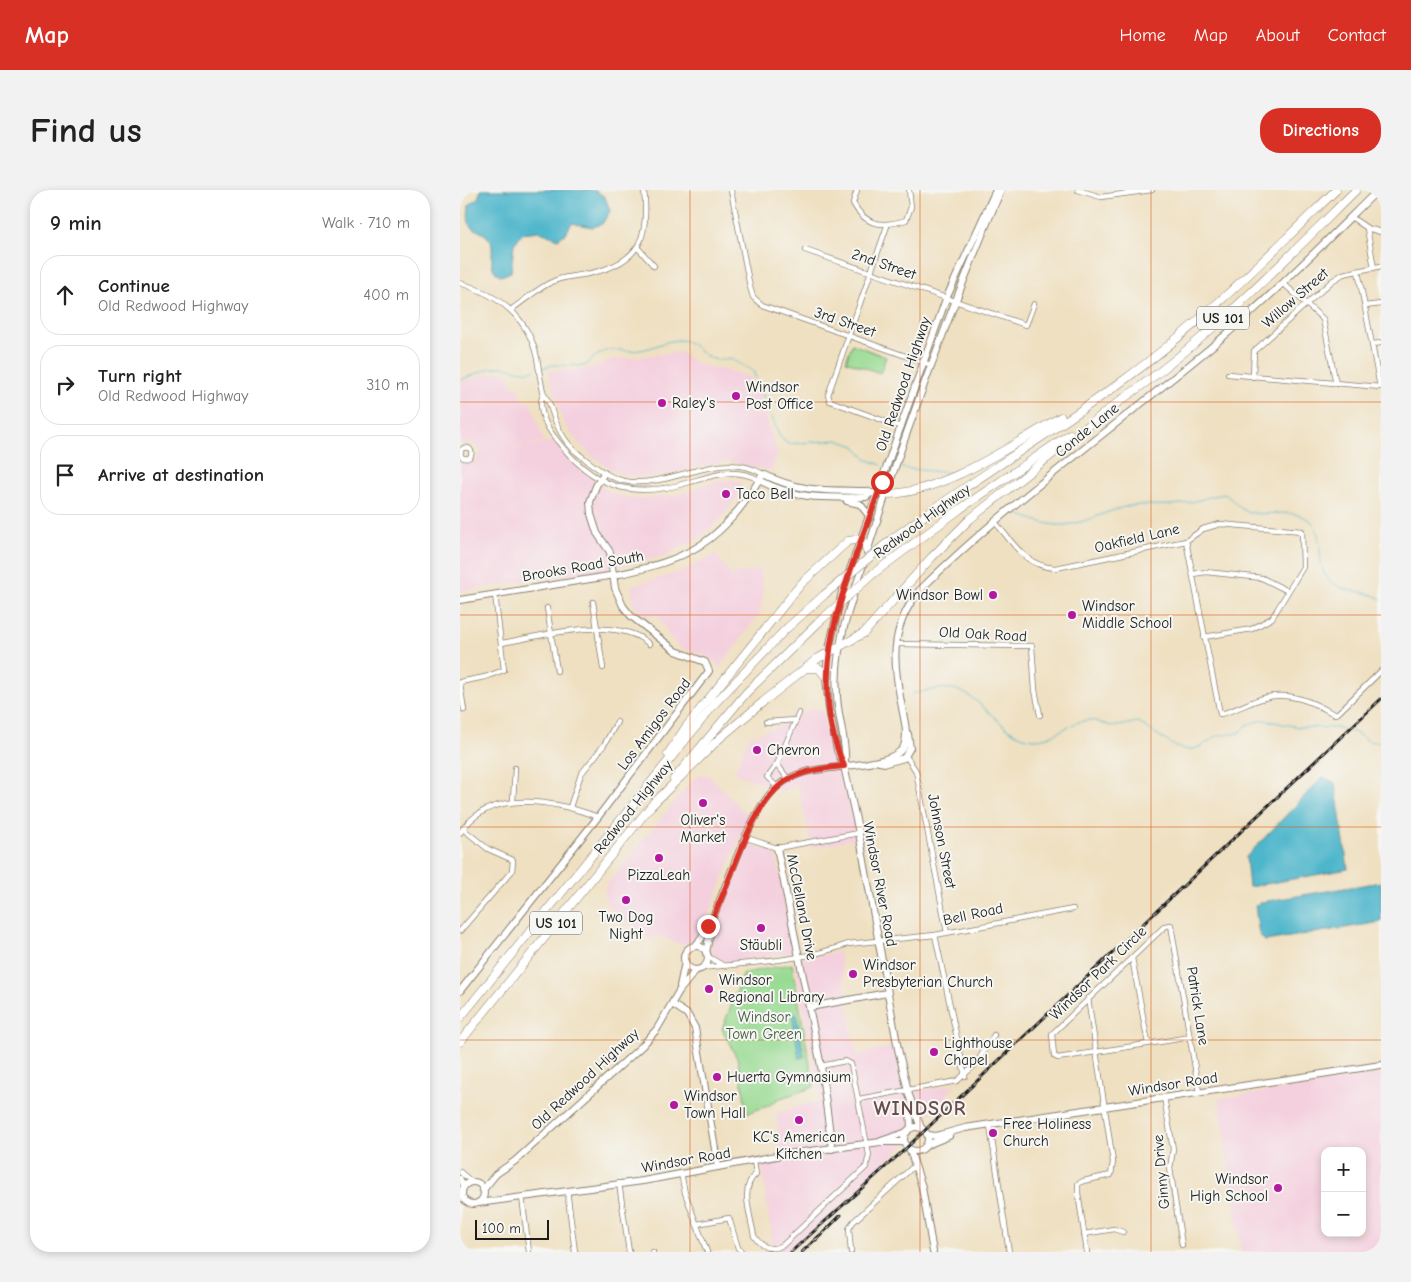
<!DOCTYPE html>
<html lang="en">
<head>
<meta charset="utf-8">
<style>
  :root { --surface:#fff; --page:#f2f2f2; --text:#222; --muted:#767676; --line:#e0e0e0; --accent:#d93025 }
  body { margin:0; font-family:"Comic Neue",sans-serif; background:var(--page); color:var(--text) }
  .controls { position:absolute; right:15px; bottom:15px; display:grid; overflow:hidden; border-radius:10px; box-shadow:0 2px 8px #0003 }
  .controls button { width:45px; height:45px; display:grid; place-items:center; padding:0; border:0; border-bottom:1px solid var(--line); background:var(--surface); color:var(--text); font:25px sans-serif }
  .scale { position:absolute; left:15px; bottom:12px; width:74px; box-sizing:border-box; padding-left:5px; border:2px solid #1c1c1c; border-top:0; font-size:14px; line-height:18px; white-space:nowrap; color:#1c1c1c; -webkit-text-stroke:4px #f6f6f2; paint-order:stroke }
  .stop { position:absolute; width:15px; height:15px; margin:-11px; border:4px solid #d93025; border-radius:50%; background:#fff }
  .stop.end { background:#d93025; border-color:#fff; box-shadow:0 1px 5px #0008 }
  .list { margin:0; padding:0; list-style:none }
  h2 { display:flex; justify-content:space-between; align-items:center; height:65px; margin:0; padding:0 20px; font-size:21px }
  h2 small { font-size:16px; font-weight:400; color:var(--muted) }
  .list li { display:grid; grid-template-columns:32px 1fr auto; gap:15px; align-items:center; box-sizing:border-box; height:80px; margin:0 10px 10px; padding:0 10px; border:1px solid var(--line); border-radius:20px }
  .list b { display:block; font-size:19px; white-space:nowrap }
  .list p { margin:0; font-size:16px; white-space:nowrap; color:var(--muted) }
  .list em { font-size:16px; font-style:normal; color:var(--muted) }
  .icon { flex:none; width:28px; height:28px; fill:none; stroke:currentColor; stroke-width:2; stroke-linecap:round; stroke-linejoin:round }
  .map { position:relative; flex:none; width:921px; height:1062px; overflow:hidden; border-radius:20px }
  header { display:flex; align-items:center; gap:30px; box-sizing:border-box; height:70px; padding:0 25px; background:var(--accent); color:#fff }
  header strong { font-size:24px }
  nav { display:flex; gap:28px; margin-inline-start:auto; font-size:18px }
  .intro { display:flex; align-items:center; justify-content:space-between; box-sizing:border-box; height:120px; padding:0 30px }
  h1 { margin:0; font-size:35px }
  .button { padding:12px 22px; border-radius:20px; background:var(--accent); color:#fff; font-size:18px; font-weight:700 }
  main { display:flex; gap:30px; padding:0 30px }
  aside { flex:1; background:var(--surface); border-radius:20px; box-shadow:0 2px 8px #0003 }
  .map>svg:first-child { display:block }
  .built { fill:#f4cfde; fill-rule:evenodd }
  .green { fill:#98da91; stroke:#5a7b56 }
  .water { fill:#4db6cb; stroke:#346974 }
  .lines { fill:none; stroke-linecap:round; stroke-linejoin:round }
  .stream { stroke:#4db6cb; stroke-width:1 }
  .street-casing { stroke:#867e6e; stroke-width:6 }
  .secondary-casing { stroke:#867e6e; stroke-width:8 }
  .highway-casing { stroke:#867e6e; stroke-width:9 }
  .street { stroke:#fff; stroke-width:4.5 }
  .secondary { stroke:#fff; stroke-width:6 }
  .highway { stroke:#fff; stroke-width:8 }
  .rail-casing { stroke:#1c1c1c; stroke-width:3 }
  .rail { stroke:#f6f6f2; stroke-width:1; stroke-dasharray:4; stroke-linecap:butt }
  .highway-bridge-casing { stroke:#867e6e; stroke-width:9; stroke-linecap:butt }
  .highway-bridge { stroke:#fff; stroke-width:8 }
  .route { stroke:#d93025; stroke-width:6 }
  .grid { fill:none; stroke:#d4530e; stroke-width:1; stroke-opacity:0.55 }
  .poi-dot { fill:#b5179e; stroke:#f6f6f2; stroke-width:2 }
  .labels { text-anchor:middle; stroke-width:4; stroke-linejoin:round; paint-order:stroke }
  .shield { fill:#f6f6f2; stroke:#5d5d5c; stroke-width:1 }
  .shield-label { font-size:14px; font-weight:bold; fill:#1c1c1c }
  .street-label { font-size:15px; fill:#1c1c1c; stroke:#f6f6f2 }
  .poi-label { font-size:15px; fill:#1c1c1c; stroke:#f6f6f2; text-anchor:start }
  .park-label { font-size:15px; fill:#475e45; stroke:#f6f6f2 }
  .district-label { font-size:20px; font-weight:bold; letter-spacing:1px; fill:#6a4c4c; stroke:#f6f6f2 }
</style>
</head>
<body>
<header>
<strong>Map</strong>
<nav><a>Home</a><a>Map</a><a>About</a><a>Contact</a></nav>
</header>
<div class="intro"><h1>Find us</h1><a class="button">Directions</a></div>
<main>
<aside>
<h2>9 min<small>Walk · 710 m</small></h2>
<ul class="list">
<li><svg class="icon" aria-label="ahead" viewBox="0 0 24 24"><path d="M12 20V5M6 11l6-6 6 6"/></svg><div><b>Continue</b><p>Old Redwood Highway</p></div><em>400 m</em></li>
<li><svg class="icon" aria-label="right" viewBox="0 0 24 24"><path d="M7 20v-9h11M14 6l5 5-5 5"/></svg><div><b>Turn right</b><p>Old Redwood Highway</p></div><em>310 m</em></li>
<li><svg class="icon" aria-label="arrive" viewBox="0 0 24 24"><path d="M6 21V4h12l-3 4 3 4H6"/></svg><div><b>Arrive at destination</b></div></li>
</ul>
</aside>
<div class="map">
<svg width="921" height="1062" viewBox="0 0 921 1062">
  <rect width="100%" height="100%" fill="#f6f6f2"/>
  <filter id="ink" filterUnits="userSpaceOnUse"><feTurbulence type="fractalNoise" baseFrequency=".02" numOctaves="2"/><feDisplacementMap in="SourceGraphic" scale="10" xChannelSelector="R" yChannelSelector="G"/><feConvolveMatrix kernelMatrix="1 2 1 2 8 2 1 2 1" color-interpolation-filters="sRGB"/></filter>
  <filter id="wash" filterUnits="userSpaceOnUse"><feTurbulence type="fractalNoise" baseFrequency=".0096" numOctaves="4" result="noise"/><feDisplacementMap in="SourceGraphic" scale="20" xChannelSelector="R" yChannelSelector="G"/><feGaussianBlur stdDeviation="1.12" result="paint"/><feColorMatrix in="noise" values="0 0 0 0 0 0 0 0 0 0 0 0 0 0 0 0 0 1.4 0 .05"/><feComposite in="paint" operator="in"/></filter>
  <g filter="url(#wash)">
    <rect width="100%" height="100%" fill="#efe0c1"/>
    <!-- built -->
    <g class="built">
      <path d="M 220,162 L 238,175 L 279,183 L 291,188 L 297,197 L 315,255 L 317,265 L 312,281 L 266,271 L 194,287 L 169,286 L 156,282 L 130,265 L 111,244 L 104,234 L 88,181 L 128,179 L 152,170 Z"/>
      <path d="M 39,182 L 46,183 L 54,197 L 59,197 L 61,209 L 71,213 L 84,251 L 42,259 L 95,251 L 104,265 L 118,278 L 149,302 L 165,307 L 182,309 L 217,305 L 253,292 L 272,290 L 281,293 L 281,303 L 260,330 L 238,349 L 204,366 L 141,380 L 0,401 L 0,271 L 16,270 L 21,262 L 13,252 L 0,255 L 0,192 Z"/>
      <path d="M 256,364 L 271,385 L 300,379 L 302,391 L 303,408 L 299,424 L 260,477 L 245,465 L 220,458 L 210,447 L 198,425 L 184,427 L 174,415 L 171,396 L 221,382 Z"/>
      <path d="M 352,518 L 363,521 L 371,562 L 383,592 L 398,648 L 352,658 L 338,595 L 322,601 L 274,583 L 289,547 L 319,536 Z"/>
      <path d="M 242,585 L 250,586 L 282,620 L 289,624 L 238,751 L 231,754 L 219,754 L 197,745 L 193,751 L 158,728 L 145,712 L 145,697 L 234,588 Z"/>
      <path d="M 288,654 L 315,663 L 335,761 L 269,773 L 258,769 L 251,762 L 253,742 Z"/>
      <path d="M 379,762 L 396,865 L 435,856 L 443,903 L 496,895 L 465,928 L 454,946 L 329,1062 L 314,1062 L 301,972 L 322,969 L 316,923 L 361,910 L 334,770 Z"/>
      <path d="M 921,884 L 921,1062 L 781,1062 L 759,909 ZM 865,961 L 902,961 L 902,1043 L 865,1043 Z"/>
    </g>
    <!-- green -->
    <g class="green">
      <path d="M 392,154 L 426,167 L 420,183 L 386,171 Z"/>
      <path d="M 332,774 L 354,897 L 318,909 L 308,916 L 287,923 L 278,870 L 262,839 L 284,783 Z"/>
    </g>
    <!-- water -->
    <g class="water">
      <path d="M 21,0 L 134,0 L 145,7 L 150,21 L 142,34 L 133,37 L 112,33 L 106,43 L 98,49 L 78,41 L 63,43 L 54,54 L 51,82 L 41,86 C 26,79 35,64 31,51 C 17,32 5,49 9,15 L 18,8 Z"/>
      <path d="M 863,587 L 875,593 L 888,679 L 789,697 L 786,667 Z"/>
      <path d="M 921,692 L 921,732 L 805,751 L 799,744 L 795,716 L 802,712 Z"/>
      <path d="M 332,823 L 336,823 L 344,867 L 339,868 Z"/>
    </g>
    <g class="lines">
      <!-- stream -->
      <g class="stream">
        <path d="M 83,178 L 93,175 L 125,176 C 151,150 152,164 181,160 C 193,158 207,150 219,150 C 241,151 239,175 271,169 L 293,181 L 320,247 L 328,254 L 377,250 L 395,256 L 406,269 L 421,275"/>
        <path d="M 0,190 C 13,186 29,176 43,177 C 55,178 62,184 75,180"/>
        <path d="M 441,278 L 492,283"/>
        <path d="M 558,324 C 572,329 587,336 603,335 C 625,334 647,320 669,316 C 684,314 696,316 711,315 C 730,314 746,307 764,304 C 772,308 779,319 788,322 C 808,327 829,318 848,329 C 866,340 855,370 866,386 C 879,405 904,398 921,409"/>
        <path d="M 452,504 C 466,501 483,496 497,500 C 526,510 542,546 573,549 C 593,550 605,535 623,531 C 635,528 640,534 652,536 C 659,537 670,533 678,532 L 716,557 L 728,560 L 740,557 L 757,546 L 779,543 L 788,534 L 804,530 L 838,537 L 878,538 L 896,543 L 908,551 L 921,553"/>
      </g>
    </g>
  </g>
  <g filter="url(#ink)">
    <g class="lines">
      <!-- street casing -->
      <g class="street-casing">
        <g id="street">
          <path d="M 271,0 L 290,97 L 293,107 L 302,115 L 471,175"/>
          <path d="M 397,0 L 393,13 C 406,37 423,37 446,30 L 451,17 L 449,0"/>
          <path d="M 618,0 L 641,7 L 692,0"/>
          <path d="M 891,27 L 907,38 L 921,42"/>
          <path d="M 427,36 L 368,205 L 370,211 L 441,237"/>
          <path d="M 907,38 L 914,78"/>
          <path d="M 178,58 L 194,76"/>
          <path d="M 345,60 L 566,135 L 574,114"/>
          <path d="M 898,81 L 920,197"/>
          <path d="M 0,93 C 38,105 68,126 77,168 C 79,179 80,190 83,201 C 84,206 88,210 90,215 C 96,235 103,252 120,265 C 135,277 151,290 170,292 C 214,296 262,259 303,284"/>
          <path d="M 824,94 L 863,129 L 876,194"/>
          <path d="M 905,116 L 921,114"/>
          <path d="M 52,119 C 65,110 79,97 94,91 C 105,86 120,86 132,83 C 182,71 189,46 184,0"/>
          <path d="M 913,154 L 921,153"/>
          <path d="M 768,184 L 921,197"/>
          <path d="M 793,187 L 794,161 L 872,91 L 883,84 L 921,76"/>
          <path d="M 83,204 C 77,219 86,237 96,249 C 133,298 172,310 230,292 C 254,285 276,277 299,290"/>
          <circle cx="6" cy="263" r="5.5"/>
          <path d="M 534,331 C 553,352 565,377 596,378 L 726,351 L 743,339 L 760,334 L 842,341 L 843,377 L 812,428 L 792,439 L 744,447"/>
          <path d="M 726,351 L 760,524 C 775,521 789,512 804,508 C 829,501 853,512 874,524 L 878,523 L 921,481"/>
          <path d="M 733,384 L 746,382 L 802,388 L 828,401"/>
          <path d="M 133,412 L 143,478"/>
          <path d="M 87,418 L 97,481"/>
          <path d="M 42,453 C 81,446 158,424 189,454"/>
          <path d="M 436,454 L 572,456 L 575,500 L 580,525"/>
          <path d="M 0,492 L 25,487 L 44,480 L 35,404"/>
          <path d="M 0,494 L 4,520"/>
          <path d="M 306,532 L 336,530"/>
          <path d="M 446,566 L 456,581 L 487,743"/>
          <path d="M 317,574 L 328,589"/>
          <path d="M 317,597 L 307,587 L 318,572 L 339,523"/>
          <path d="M 53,611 L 55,578"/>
          <path d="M 110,617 L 121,584 L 144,555 L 157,532"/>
          <path d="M 0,643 C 30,597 95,611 138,627"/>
          <path d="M 287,648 L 317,658 L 399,643"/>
          <path d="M 0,741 L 52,681 L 53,670 L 28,659 L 3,639"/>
          <path d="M 475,745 L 505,886"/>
          <path d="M 247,766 L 264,776"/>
          <path d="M 672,768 L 688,853"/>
          <path d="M 241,778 C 287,773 344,771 388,754 L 475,745 L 613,719"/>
          <path d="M 731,847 L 598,868 L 594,866 L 592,844 L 705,736 L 711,735 L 739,902"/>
          <path d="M 704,907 L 713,959 L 710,978 L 722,1055"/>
          <path d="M 399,909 L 497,891 L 516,874 L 534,845"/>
          <path d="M 530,936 L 549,1062"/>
          <path d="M 294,971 L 296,984 C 279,997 291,1027 294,1046 C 301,1057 311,1062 323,1055 L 406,977 L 409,965 L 391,874 L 385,871 L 361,876"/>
          <path d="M 0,982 L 12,992"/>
          <path d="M 221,983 L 225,1003 L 247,1062"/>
          <path d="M 0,988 L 4,997"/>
          <path d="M 159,993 L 169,1062"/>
          <path d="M 107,1000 L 115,1062"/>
          <path d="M 62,1007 L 69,1062"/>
          <path d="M 237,1034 L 269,1028 L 278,1058 L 282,1062"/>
          <path d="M 624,1044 L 654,1039 L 663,1042"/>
          <path d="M 192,1062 L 193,1062"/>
          <path d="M 391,1062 L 389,1039 L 393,1032 L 455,975"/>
          <path d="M 627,1062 L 618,1003 L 618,994 L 623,991 L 651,985 L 653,972 L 628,808"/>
        </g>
      </g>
      <!-- secondary casing -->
      <g class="secondary-casing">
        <g id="secondary">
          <path d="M 299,290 C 336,310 365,308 406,307 L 411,303"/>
          <path d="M 387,311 L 400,314 L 410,327"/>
          <path d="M 407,362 C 446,239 490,119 541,0"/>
          <path d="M 0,410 L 155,385 C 230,370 263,351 303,284 C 341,303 366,300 407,301 L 411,303 L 422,304"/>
          <path d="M 419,572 L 426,573 L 444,568 L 450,558 L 448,544"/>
          <path d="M 385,574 C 387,551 378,530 377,506 C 373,460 390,415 404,372"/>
          <path d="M 317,658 L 361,876 L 372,959"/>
          <path d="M 235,756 C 245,746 252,731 257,717 C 271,685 292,617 318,596 C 325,590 335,585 345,582 C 366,576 435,577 444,556 C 448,545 445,533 443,523 C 434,475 427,442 459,401 C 551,310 657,236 756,153 C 813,105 865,52 918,0"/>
          <circle cx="236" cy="768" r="12"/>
          <path d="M 246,763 L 251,737"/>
          <path d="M 220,796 L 225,772"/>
          <path d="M 0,801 L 138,627 L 249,481 L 245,472 L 216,461 L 171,426 L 163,416 L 155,398 L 150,362 L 137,343 L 131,324 L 130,312 L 136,296 L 144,283"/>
          <path d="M 212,814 L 227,824 L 235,838 L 258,977"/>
          <path d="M 350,817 L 427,803"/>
          <path d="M 450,919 L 451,938"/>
          <circle cx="456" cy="949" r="12"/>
          <path d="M 461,938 L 449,905 L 438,859 L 399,643 L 384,576 L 377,560 L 369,518 L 366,487 L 368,463 L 382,402 L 486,109 L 536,0"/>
          <path d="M 468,945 L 476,946 L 505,938 L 921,875"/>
          <path d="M 421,951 L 447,942"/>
          <path d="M 467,955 L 489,946"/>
          <path d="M 450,960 L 462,997 L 473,1062"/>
          <circle cx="13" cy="1003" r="11"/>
          <path d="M 23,1000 L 36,984 L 55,971 L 182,856 L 197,839 L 219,801 L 236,780"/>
          <path d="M 18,1013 L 183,991 L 327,964 L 421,952 L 444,952"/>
        </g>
      </g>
      <!-- highway casing -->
      <g class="highway-casing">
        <g id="highway">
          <path d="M 657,213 C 745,153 820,75 896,0"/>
          <path d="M 425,304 C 483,304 551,255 601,227"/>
          <path d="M 432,349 C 507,293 589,245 664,190 C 741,134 808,66 876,0"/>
          <path d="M 414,383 L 500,319 L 610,244"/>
          <path d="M 347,478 L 359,478 L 366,487"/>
          <path d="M 208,564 L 226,537 L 341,394 L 388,351 L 402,349 L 407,361"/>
          <path d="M 214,589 L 287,502 L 360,431"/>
          <path d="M 193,614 L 260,548 L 303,512 L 357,469 L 404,443 L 472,367 L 510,329 L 661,210"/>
          <path d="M 0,828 L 257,511 L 326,439 L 364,405"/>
          <path d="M 0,852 L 195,611"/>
        </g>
      </g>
      <!-- street -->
      <use href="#street" class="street"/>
      <!-- secondary -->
      <use href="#secondary" class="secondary"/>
      <!-- highway -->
      <use href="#highway" class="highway"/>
      <!-- rail casing -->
      <g class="rail-casing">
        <g id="rail">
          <path d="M 356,1050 L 381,1025"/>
          <path d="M 331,1062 L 442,962 L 921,509"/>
          <path d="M 342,1062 L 360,1045"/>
        </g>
      </g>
      <!-- rail -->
      <use href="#rail" class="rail"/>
      <!-- highway-bridge casing -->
      <g class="highway-bridge-casing">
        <g id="highway-bridge">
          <path d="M 364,405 L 432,349"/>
          <path d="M 360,431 L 414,383"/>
        </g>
      </g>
      <!-- highway-bridge -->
      <use href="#highway-bridge" class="highway-bridge"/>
    </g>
  </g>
  <g class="lines" filter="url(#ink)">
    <!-- route -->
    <path class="route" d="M 248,736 C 272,696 288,612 329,589 C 346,580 365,578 384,576 C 341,477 391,385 422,292"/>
  </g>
  <!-- grid -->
  <path class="grid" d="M 230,0 L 230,1062M 460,0 L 460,1062M 691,0 L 691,1062M 0,212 L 921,212M 0,425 L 921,425M 0,637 L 921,637M 0,850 L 921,850"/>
  <!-- markers -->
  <g class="poi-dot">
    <circle cx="276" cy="206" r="5"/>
    <circle cx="202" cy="213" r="5"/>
    <circle cx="266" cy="304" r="5"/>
    <circle cx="533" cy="405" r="5"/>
    <circle cx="612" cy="425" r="5"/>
    <circle cx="297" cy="560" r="5"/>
    <circle cx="243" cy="613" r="5"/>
    <circle cx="199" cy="668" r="5"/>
    <circle cx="166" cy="710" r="5"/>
    <circle cx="301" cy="738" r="5"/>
    <circle cx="393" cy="784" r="5"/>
    <circle cx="249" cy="799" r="5"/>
    <circle cx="474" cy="862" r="5"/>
    <circle cx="257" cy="887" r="5"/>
    <circle cx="214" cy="915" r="5"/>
    <circle cx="339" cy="930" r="5"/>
    <circle cx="533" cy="943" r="5"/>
    <circle cx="818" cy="998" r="5"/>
  </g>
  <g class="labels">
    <!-- shield labels -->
    <g class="shield">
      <rect x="737" y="116.5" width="52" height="23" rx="4"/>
      <rect x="70" y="721.5" width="52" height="23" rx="4"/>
    </g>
    <g class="shield-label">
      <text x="763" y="133">US 101</text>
      <text x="96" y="738">US 101</text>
    </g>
    <!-- street labels -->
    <g class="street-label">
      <text transform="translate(424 74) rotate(19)" y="5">2nd Street</text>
      <text transform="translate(835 108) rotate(-41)" y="5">Willow Street</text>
      <text transform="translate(385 132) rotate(19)" y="5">3rd Street</text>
      <text transform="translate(443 194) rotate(-71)" y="5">Old Redwood Highway</text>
      <text transform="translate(627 240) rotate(-39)" y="5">Conde Lane</text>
      <text transform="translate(462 331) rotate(-36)" y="5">Redwood Highway</text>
      <text transform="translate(677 348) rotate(-13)" y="5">Oakfield Lane</text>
      <text transform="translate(123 376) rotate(-10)" y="5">Brooks Road South</text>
      <text transform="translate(523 444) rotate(3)" y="5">Old Oak Road</text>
      <text transform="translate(194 534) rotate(-53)" y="5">Los Amigos Road</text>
      <text transform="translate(173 617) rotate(-51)" y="5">Redwood Highway</text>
      <text transform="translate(482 651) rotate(79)" y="5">Johnson Street</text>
      <text transform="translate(420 694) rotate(79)" y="5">Windsor River Road</text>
      <text transform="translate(342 717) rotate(79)" y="5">McClelland Drive</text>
      <text transform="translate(513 724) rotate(-12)" y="5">Bell Road</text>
      <text transform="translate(638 783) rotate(-44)" y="5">Windsor Park Circle</text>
      <text transform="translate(738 816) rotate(81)" y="5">Patrick Lane</text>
      <text transform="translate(125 889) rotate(-43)" y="5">Old Redwood Highway</text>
      <text transform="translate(713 894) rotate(-9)" y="5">Windsor Road</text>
      <text transform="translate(226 970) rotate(-10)" y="5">Windsor Road</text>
      <text transform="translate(701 982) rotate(-95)" y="5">Ginny Drive</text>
    </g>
    <!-- poi labels -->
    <g class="poi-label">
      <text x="286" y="202">Windsor<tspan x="286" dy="17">Post Office</tspan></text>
      <text x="212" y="218">Raley's</text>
      <text x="276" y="309">Taco Bell</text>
      <text x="523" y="410" text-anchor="end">Windsor Bowl</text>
      <text x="622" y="421">Windsor<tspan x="622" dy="17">Middle School</tspan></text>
      <text x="307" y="565">Chevron</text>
      <text x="243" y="635" text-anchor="middle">Oliver's<tspan x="243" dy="17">Market</tspan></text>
      <text x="199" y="690" text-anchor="middle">PizzaLeah</text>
      <text x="166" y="732" text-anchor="middle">Two Dog<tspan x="166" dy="17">Night</tspan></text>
      <text x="301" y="760" text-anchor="middle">Stäubli</text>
      <text x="403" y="780">Windsor<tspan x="403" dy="17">Presbyterian Church</tspan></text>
      <text x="259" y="795">Windsor<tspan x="259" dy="17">Regional Library</tspan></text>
      <text x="484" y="858">Lighthouse<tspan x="484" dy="17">Chapel</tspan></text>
      <text x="267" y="892">Huerta Gymnasium</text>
      <text x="224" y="911">Windsor<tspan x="224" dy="17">Town Hall</tspan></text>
      <text x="543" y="939">Free Holiness<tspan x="543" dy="17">Church</tspan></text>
      <text x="339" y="952" text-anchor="middle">KC's American<tspan x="339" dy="17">Kitchen</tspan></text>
      <text x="808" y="994" text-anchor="end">Windsor<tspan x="808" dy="17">High School</tspan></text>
    </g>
    <!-- park labels -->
    <g class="park-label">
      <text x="304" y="832">Windsor<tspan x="304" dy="17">Town Green</tspan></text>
    </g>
    <!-- district labels -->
    <g class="district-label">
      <text x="460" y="925">WINDSOR</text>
    </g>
  </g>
</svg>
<div class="controls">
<button>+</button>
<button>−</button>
</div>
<div class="scale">100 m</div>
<div class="stop" style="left:422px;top:292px"></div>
<div class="stop end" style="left:248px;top:736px"></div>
</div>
</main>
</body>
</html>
